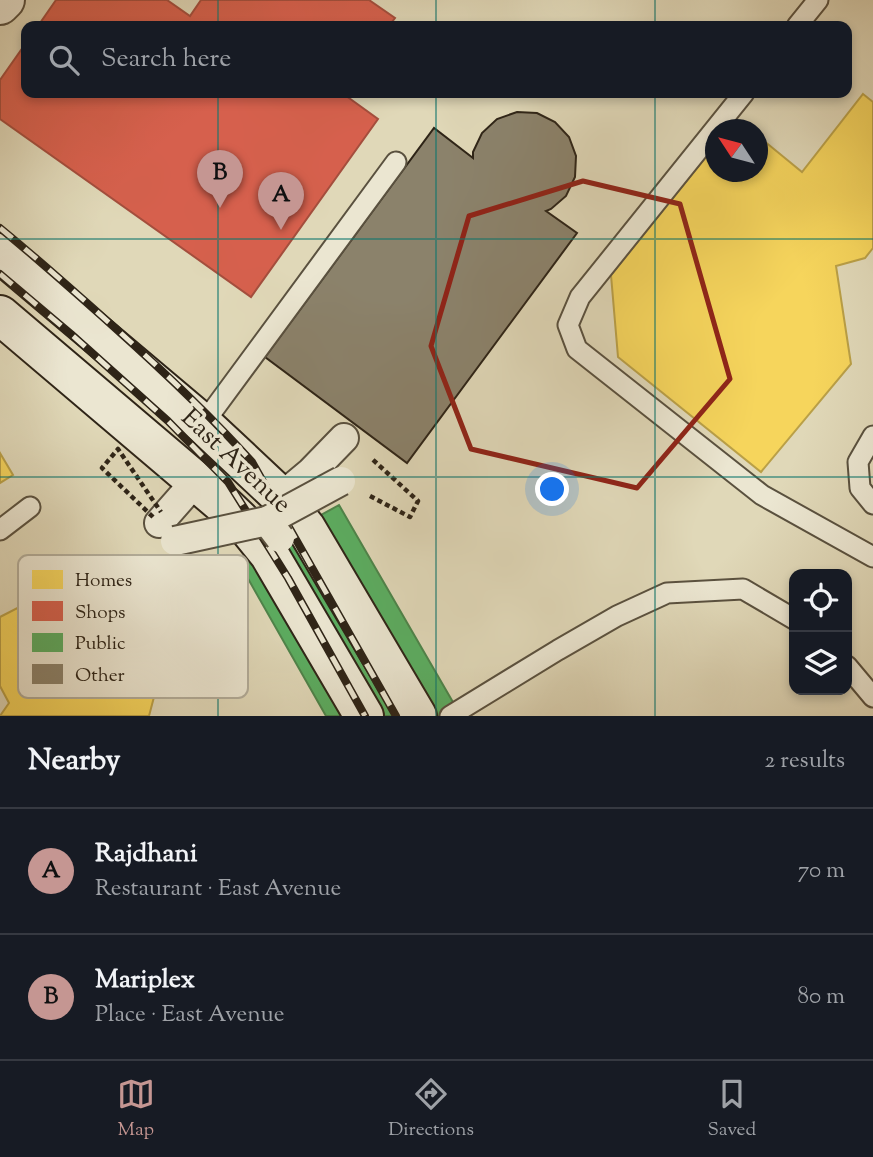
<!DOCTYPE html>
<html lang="en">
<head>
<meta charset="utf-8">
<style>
  :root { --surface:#171b24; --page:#242831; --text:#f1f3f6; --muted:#9ea1a6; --line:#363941; --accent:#c59692 }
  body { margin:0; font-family:"Sorts Mill Goudy",serif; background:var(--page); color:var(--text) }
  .controls { position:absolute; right:21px; bottom:21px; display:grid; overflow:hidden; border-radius:14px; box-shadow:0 4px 10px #0003 }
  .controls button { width:63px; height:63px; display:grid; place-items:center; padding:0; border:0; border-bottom:2px solid var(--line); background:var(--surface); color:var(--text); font:35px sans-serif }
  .compass { position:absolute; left:705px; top:119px; width:63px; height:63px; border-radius:50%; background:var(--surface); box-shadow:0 4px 10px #0003; rotate:306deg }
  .you { position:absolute; left:553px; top:490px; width:24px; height:24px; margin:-18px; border:5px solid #fff; border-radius:50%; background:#1a73e8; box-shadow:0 0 0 10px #1a73e833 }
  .badge { display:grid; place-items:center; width:46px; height:46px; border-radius:50%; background:var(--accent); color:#111; font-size:23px; font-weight:700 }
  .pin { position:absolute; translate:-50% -58px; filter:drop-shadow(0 2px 4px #0008) }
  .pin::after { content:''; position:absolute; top:37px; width:24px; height:21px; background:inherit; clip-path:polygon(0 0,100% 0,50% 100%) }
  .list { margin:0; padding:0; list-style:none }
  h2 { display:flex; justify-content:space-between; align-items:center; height:91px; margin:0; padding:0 28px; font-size:30px }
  h2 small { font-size:23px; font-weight:400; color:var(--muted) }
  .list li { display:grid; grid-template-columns:46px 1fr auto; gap:21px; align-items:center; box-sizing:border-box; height:126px; padding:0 28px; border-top:2px solid var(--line) }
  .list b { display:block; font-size:26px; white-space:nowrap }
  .list p { margin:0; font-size:23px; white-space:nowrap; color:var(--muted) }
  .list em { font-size:23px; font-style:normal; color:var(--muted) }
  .icon { flex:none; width:38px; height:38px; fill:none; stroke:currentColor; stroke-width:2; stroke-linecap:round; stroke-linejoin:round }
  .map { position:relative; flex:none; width:873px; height:716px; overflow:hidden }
  .search { position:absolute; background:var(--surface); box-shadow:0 4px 10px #0003; left:21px; right:21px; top:21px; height:77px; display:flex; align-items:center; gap:18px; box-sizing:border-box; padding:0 24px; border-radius:14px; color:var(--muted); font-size:26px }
  .sheet { height:343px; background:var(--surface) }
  nav { display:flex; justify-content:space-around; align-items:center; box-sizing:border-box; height:98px; border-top:2px solid var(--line); background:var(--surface); font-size:19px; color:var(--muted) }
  nav a { display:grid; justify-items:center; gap:4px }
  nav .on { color:var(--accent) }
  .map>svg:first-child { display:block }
  .homes { fill:#f6d55c; stroke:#baa047; stroke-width:2 }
  .shops { fill:#d6604d; stroke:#a44e3d; stroke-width:2 }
  .public { fill:#5aae61; stroke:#4d854b; stroke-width:2 }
  .building { fill:#8b826b; stroke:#2e2417; stroke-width:2 }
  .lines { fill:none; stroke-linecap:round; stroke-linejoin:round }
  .service-casing { stroke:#5a513f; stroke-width:23 }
  .pedestrian-casing { stroke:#5a513f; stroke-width:32 }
  .tertiary-casing { stroke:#5a513f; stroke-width:42 }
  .secondary-casing { stroke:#2e2417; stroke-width:42 }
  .path { stroke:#2e2417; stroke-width:4.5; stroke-dasharray:5 3.5; stroke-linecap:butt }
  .service { stroke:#ebe6d1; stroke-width:19 }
  .pedestrian { stroke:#ebe6d1; stroke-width:28 }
  .tertiary { stroke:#ebe6d1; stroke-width:38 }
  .secondary { stroke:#ebe6d1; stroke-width:38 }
  .rail-casing { stroke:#2e2417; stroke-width:8 }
  .rail { stroke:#ebe6d1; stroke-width:5; stroke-dasharray:16; stroke-linecap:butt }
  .pedestrian-bridge-casing { stroke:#5a513f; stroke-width:32; stroke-linecap:butt }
  .path-bridge { stroke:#2e2417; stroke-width:4.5; stroke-dasharray:5 3.5; stroke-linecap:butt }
  .pedestrian-bridge { stroke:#ebe6d1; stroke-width:28 }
  .marked { fill:none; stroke:#8f2418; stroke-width:5; stroke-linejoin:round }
  .grid { fill:none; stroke:#0f766e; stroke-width:2; stroke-opacity:0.55 }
  .labels { text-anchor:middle; stroke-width:7; stroke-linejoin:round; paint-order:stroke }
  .street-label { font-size:26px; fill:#2e2417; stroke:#ebe6d1 }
  .key { fill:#ebe6d1; stroke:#b2ac99; stroke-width:2 }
  .key-label { font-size:19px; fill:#2e2417 }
</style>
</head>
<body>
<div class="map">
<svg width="873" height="716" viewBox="0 0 873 716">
  <rect width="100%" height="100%" fill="#e0d8b8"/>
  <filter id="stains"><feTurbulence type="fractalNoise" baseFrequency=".00286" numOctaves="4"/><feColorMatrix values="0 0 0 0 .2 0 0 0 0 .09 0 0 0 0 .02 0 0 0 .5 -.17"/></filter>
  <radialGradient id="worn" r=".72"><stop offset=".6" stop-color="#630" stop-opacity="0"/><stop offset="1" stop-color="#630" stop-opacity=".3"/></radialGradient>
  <!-- homes -->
  <g class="homes">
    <path d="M 863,94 L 873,102 L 873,248 L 865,258 L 836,266 L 851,364 L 761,472 L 618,357 L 611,275 L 716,144 L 716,172 L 758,172 L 758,136 L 802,172 Z"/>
    <path d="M 0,453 L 13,475 L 0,483 Z"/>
    <path d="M 156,601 L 199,676 L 154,697 L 149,716 L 0,716 L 9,703 L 0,686 L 0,617 L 29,602 L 56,650 L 87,640 Z"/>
  </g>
  <!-- shops -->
  <g class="shops">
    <path d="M 56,0 L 167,0 L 190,16 L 201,0 L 369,0 L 395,18 L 389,26 L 38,26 Z"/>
    <path d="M 26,43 L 26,93 L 342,93 L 378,119 L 251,297 L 0,119 L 0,80 Z"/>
  </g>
  <!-- public -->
  <path class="public" d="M 339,505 L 461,716 L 326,716 L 238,561 Z"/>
  <!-- building -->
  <path class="building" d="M 517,112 L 537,113 L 555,122 L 569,137 L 576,156 L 575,177 L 566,196 L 551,209 L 546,211 L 577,233 L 407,463 L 265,357 L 434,128 L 473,158 L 473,152 L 482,133 L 497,119 Z"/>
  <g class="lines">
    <!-- service casing -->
    <g class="service-casing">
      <g id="service">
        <path d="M 797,26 L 818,0"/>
        <path d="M 744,93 L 580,297 L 568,325 L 577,349 L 762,495 L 873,557"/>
        <path d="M 203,424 L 396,162"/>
        <path d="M 873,436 L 858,462 L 860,488 L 873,504"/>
        <path d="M 0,530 L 30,507"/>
        <path d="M 847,666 L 873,697"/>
        <path d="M 450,716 L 558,650 L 617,616 L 667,593 L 743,589 L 794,619"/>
      </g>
    </g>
    <!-- pedestrian casing -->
    <g class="pedestrian-casing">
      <g id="pedestrian">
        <path d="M 281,497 L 311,472 L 344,438"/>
        <path d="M 159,523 L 195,482"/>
      </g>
    </g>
    <!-- tertiary casing -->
    <g class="tertiary-casing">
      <path id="tertiary" d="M 0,5 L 5,0"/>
    </g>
    <!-- secondary casing -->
    <g class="secondary-casing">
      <g id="secondary">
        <path d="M 0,253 L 203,424 L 281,497 L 306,528 L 417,716"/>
        <path d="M 0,315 L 225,506 L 248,528 L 269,554 L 364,716"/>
      </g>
    </g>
    <!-- path -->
    <path class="path" d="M 370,496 L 410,517 L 418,501 L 371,458"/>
    <!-- service -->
    <use href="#service" class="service"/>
    <!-- pedestrian -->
    <use href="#pedestrian" class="pedestrian"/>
    <!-- tertiary -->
    <use href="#tertiary" class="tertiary"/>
    <!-- secondary -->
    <use href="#secondary" class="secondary"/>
    <!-- rail casing -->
    <g class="rail-casing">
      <g id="rail">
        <path d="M 0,228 C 39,260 76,293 114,327 C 162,370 209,414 252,462 L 396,716"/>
        <path d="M 0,274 L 71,334 L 168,421 L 228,482 L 288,578 L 365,716"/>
      </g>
    </g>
    <!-- rail -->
    <use href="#rail" class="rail"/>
    <!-- pedestrian-bridge casing -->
    <g class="pedestrian-bridge-casing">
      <g id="pedestrian-bridge">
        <path d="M 267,521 L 341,481"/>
        <path d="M 175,541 L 267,521 L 280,538"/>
      </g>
    </g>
    <!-- path-bridge -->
    <path class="path-bridge" d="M 153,517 L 102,468 L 118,449 L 161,512"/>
    <!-- pedestrian-bridge -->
    <use href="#pedestrian-bridge" class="pedestrian-bridge"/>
  </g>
  <!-- marked area -->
  <path class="marked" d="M 583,181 L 680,204 L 730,379 L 637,488 L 471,449 L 431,346 L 469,216 Z"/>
  <!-- grid -->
  <path class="grid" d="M 218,0 L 218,26M 436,0 L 436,26M 655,0 L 655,26M 218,93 L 218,716M 436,93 L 436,716M 655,93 L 655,716M 0,239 L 873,239M 0,477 L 873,477"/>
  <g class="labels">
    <!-- street labels -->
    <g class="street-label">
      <text transform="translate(237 460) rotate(43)" y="9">East Avenue</text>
    </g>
  </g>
  <!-- legend -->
  <rect x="18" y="555" width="230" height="143" rx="10" class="key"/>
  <rect x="32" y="570" width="31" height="19" fill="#f6d55c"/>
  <rect x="32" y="601" width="31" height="20" fill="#d6604d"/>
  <rect x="32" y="633" width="31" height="19" fill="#5aae61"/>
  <rect x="32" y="664" width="31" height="20" fill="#8b826b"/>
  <g class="key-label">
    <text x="75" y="586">Homes</text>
    <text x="75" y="618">Shops</text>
    <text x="75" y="649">Public</text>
    <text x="75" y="681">Other</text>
  </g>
  <rect width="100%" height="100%" filter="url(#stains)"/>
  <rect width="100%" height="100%" fill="url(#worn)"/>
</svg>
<div class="controls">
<button><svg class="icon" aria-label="locate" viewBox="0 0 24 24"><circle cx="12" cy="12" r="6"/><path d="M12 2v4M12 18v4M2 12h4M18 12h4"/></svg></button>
<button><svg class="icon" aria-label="layers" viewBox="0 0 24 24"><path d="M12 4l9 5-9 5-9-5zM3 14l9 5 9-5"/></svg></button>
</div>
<svg class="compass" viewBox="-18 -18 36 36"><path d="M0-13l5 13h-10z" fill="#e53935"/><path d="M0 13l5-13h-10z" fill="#9ea1a6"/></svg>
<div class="you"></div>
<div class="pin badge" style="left:281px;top:230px">A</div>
<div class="pin badge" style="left:220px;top:208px">B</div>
<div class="search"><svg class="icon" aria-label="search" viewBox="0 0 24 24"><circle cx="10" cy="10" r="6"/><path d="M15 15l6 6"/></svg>Search here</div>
</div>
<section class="sheet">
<h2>Nearby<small>2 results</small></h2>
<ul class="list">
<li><span class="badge">A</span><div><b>Rajdhani</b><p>Restaurant · East Avenue</p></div><em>70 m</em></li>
<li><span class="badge">B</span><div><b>Mariplex</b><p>Place · East Avenue</p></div><em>80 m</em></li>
</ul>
</section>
<nav>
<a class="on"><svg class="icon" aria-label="map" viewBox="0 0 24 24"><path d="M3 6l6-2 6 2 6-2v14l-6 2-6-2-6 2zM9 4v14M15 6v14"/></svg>Map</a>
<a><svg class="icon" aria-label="directions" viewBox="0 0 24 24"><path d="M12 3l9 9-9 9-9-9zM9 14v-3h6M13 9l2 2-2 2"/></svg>Directions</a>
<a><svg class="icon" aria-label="saved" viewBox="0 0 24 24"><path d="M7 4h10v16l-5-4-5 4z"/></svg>Saved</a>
</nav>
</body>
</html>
